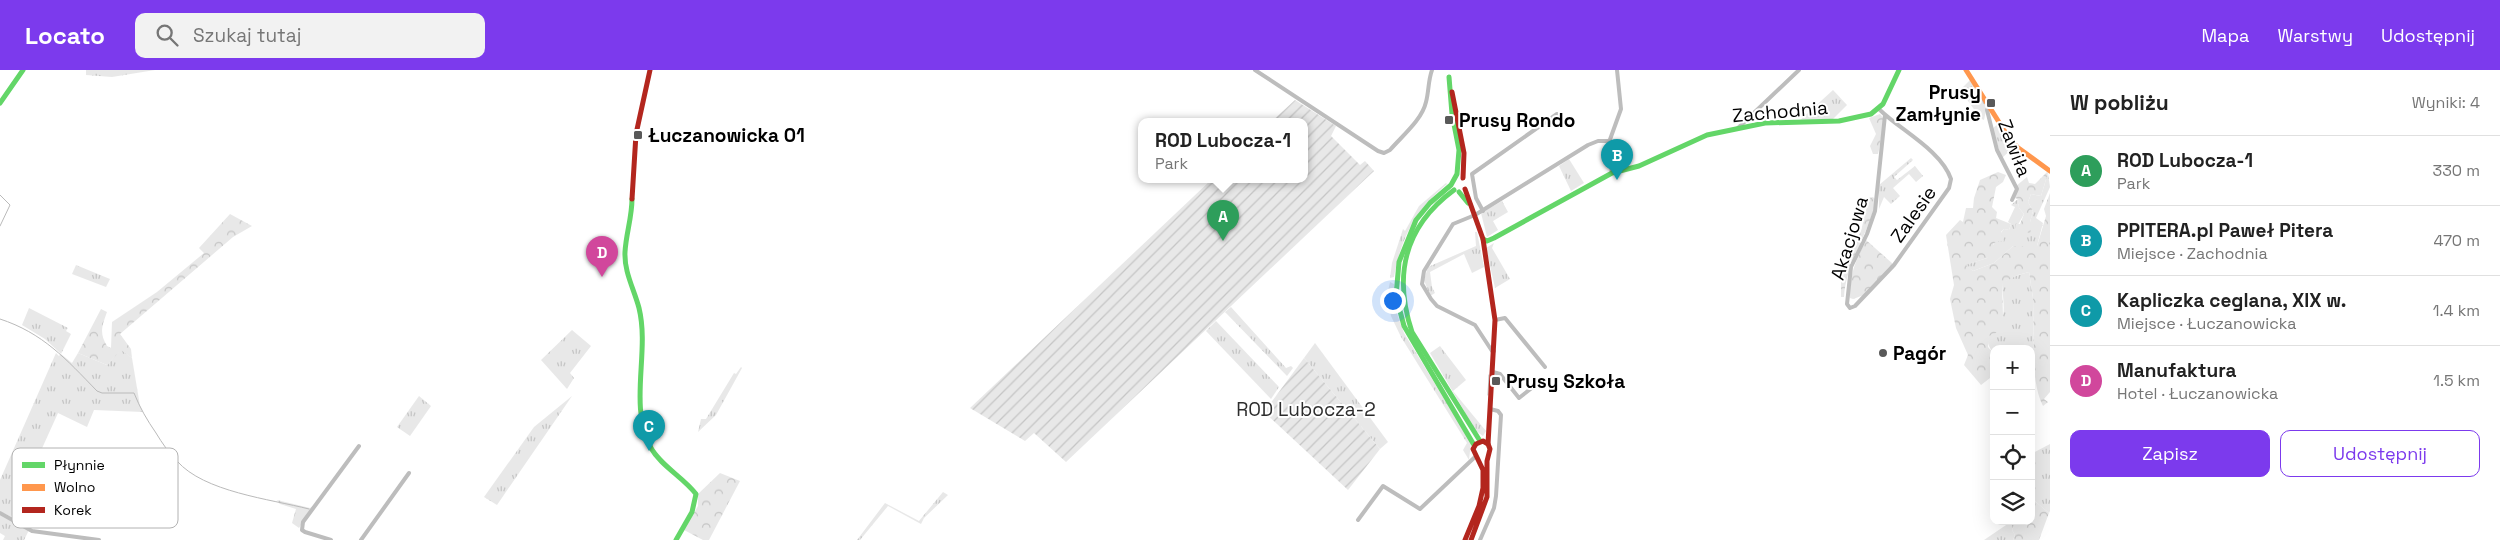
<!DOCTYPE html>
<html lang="pl">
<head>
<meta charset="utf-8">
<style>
  :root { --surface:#fff; --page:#f2f2f2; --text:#222; --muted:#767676; --line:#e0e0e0; --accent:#7c3aed }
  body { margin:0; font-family:"Space Grotesk",sans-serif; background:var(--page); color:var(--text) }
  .controls { position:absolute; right:15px; bottom:15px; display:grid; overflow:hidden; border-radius:10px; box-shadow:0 5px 20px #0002 }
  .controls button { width:45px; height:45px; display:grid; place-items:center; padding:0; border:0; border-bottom:1px solid var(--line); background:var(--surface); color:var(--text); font:25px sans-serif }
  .you { position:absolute; left:1392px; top:230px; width:18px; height:18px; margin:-12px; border:4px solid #fff; border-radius:50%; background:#1a73e8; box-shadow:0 0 0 8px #1a73e833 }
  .badge { display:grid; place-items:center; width:32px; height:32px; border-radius:50%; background:var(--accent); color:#fff; font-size:16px; font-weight:700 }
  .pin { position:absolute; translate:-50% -41px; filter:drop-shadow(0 1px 2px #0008) }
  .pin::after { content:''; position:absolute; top:26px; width:18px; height:15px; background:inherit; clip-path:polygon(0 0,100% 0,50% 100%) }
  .popup { position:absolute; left:1138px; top:48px; width:170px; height:65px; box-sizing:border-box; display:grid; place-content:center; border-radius:10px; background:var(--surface); filter:drop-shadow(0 1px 4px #0005); font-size:16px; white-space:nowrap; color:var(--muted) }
  .popup b { font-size:19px; color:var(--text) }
  .popup::after { content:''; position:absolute; left:50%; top:100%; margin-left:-10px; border:10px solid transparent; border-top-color:var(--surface) }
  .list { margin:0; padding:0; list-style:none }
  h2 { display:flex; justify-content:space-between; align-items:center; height:65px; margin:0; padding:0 20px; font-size:21px }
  h2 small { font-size:16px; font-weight:400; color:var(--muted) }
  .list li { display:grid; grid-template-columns:32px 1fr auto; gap:15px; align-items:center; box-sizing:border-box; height:70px; padding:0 20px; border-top:1px solid var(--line) }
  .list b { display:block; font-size:19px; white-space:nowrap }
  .list p { margin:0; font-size:16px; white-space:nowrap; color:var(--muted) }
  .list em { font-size:16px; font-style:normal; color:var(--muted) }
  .actions { display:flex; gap:10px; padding:15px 20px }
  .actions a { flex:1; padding:11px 0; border:1px solid var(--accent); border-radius:10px; text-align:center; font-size:18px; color:var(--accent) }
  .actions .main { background:var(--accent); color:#fff }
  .icon { flex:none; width:28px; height:28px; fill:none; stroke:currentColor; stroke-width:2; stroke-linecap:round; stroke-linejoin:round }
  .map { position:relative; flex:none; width:2050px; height:470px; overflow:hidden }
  header { display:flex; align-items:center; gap:30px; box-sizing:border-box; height:70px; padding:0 25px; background:var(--accent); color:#fff }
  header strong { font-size:24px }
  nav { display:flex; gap:28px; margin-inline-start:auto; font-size:18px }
  .search { width:350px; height:45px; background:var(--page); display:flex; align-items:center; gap:12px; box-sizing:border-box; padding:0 18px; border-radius:10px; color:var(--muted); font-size:19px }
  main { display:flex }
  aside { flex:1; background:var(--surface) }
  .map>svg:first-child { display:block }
  .grass { fill:url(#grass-tufts) }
  .forest { fill:url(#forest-crowns) }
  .garden { fill:url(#garden-furrows) }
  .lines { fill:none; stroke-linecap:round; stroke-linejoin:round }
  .stream { stroke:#bababa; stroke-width:1 }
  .street { stroke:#bdbdbd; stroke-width:4 }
  .fast { stroke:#63d668; stroke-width:5 }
  .slow { stroke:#ff974d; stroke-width:5 }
  .jam { stroke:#b3261e; stroke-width:5 }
  .poi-dot { fill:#595959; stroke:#fff; stroke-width:2 }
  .labels { text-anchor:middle; stroke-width:4; stroke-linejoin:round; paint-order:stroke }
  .poi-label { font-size:19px; font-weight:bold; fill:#000; stroke:#fff; text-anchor:start }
  .street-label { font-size:19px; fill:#000; stroke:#fff }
  .park-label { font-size:19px; fill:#2d2d2d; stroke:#fff }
  .key { fill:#fff; stroke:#b2b2b2; stroke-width:1 }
  .key-label { font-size:14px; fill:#000 }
</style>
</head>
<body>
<header>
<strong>Locato</strong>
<div class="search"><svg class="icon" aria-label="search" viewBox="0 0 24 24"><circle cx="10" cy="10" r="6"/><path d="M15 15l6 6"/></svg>Szukaj tutaj</div>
<nav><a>Mapa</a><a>Warstwy</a><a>Udostępnij</a></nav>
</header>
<main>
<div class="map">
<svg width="2050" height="470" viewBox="0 0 2050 470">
  <defs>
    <pattern id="grass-tufts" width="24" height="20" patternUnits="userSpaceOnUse" patternTransform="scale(1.25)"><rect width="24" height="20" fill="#e8e8e8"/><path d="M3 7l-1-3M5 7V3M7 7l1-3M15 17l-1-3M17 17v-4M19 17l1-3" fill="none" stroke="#c5c5c5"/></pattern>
    <pattern id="forest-crowns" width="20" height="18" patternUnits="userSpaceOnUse" patternTransform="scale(1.25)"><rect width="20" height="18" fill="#e8e8e8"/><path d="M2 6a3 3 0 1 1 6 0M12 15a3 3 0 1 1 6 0" fill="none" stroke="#c5c5c5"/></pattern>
    <pattern id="garden-furrows" width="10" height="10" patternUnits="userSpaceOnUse" patternTransform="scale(1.25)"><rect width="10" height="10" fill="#e8e8e8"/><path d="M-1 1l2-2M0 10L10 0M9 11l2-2" fill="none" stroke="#c5c5c5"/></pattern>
  </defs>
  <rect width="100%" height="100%" fill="#fff"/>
  <!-- grass -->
  <g class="grass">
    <path d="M 86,0 L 155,0 L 112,7 L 86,5 Z"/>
    <path d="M 1971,9 L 1987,36 L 1984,50 L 1975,46 L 1976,42 L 1960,20 Z"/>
    <path d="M 1833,20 L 1847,35 L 1832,50 L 1798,52 Z"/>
    <path d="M 1999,53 L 2014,77 L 2002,88 L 1992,59 Z"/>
    <path d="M 1911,88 L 1913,90 L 1894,107 L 1897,110 L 1915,96 L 1923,106 L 1916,112 L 1909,104 L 1893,118 L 1900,126 L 1891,134 L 1884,127 L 1879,139 L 1879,115 Z"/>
    <path d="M 1569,89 L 1584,113 L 1571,121 L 1559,96 Z"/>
    <path d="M 2048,103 L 2050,117 L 2036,148 L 2043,153 L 2037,176 L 2013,176 L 1994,193 L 1973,201 L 1965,195 L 1987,188 C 1991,178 1997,167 2004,159 L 2009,160 L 2011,154 L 2008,152 L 2015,137 L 2011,135 L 2018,129 L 2019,138 L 2024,144 L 2015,160 L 2030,152 L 2033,141 L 2028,132 L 2031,124 L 2041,126 Z"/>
    <path d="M 1446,113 L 1447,114 C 1416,140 1401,167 1394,207 L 1390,208 L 1392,193 L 1403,159 L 1405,161 L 1419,136 Z"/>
    <path d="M 1502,131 L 1508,142 L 1493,151 L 1498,160 L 1487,167 L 1481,143 Z"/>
    <path d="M 1475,162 L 1477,162 L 1484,197 L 1472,203 L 1464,184 L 1430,202 L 1432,217 L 1435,223 L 1430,226 L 1424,210 L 1428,197 L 1476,176 Z"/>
    <path d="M 1494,173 L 1492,178 L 1510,209 L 1495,218 L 1486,178 Z"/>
    <path d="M 76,195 L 110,209 L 106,217 L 72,204 Z"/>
    <path d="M 2029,202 L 2033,228 L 2034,285 L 2032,285 L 2033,293 L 2031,293 L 2031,279 L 1994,279 L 1994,284 C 1978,263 1998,262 2003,245 C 2005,236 2002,222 2002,212 L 2018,205 Z"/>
    <path d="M 1390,212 L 1394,214 L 1397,244 L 1404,263 L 1471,373 L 1469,390 L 1463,380 L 1467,373 L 1401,267 L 1391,246 L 1387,226 Z"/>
    <path d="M 1231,237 L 1286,298 L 1291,296 L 1293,298 L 1287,306 L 1225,242 Z"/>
    <path d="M 29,238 L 68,258 L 66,261 L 71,264 L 61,284 L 72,293 L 78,283 L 107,295 L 121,279 L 132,288 L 140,336 L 143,342 L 94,340 L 87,357 L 58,343 L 11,447 L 0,441 L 0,410 L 56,283 L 59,286 L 61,284 L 45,269 L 22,255 Z"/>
    <path d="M 1216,251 L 1279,317 L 1271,329 L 1206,261 Z"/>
    <path d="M 572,260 L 591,276 L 570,303 L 574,308 L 567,319 L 541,290 Z"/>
    <path d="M 1315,273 L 1388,372 L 1380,379 L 1304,288 Z"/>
    <path d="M 1440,276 L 1466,310 L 1453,321 L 1486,361 L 1483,366 L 1476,361 L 1430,283 Z"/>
    <path d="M 741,297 L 742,298 L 716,345 L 698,362 L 701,349 L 706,349 L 734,303 L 736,304 Z"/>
    <path d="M 419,326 L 431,336 L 410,366 L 397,357 Z"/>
    <path d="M 572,326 L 497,435 L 484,427 L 534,357 Z"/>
    <path d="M 2050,374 L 2050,441 L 2049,443 L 2031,428 L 2031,384 Z"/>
    <path d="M 943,422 L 948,425 L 924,448 L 921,454 L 888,436 L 860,470 L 857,470 L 885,433 L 919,451 Z"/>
    <path d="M 277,430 L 310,438 L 314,435 L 299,458 L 292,453 L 296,439 L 280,434 Z"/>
    <path d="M 0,444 L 29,460 L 24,470 L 3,470 L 5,466 L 0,463 Z"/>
    <path d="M 2012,451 L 2016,451 L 2012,460 L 2015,465 L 2013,470 L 1984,470 Z"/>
  </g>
  <!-- forest -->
  <g class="forest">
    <path d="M 1880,44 L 1884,49 L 1879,80 L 1878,84 L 1873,84 L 1870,76 L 1876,64 L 1869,48 Z"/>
    <path d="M 1998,102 L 2006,105 L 2003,112 L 1996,117 L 1992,137 L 1997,142 L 1996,148 L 2011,154 L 2009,160 L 2004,159 L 2001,162 L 2004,171 L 1997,171 L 1993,174 L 1994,181 L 1987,188 L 1966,195 L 1973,201 L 1994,193 L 2013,176 L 2037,176 L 2046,146 L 2044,139 L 2050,123 L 2050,322 L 2044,329 L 2048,332 L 2043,336 C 2035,320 2035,302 2032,285 L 2034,284 L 2033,228 L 2029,202 L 2018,205 L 2002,213 L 2003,246 L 1998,262 L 1989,266 L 1988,277 L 1994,284 L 1994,310 L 1990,308 L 1981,315 L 1964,295 L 1968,285 L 1956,258 L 1950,229 L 1954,215 L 1946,165 L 1960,150 L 1963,152 L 1966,138 L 1973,138 L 1974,128 L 1980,110 Z"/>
    <path d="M 2047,102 L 2048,103 L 2041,126 L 2031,124 L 2028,132 L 2033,141 L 2030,152 L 2033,155 L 2030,163 L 2015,160 L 2016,154 L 2020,154 L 2024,144 L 2019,138 L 2018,129 L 2015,128 L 2016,116 L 2027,107 L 2029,113 L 2035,114 Z"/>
    <path d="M 1873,127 L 1876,130 C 1869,164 1846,192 1844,227 L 1841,227 L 1841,204 L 1861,161 L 1869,128 Z"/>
    <path d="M 230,144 L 252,156 L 233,167 L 120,264 L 131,279 L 132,288 L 121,280 L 107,295 L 78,283 L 101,239 L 107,242 C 102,256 99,263 107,276 L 111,278 L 112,252 L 157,222 L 204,183 L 199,178 Z"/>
    <path d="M 1866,170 L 1893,194 L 1864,225 L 1853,229 L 1850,228 C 1849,205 1856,190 1866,170 Z"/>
    <path d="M 720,403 L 740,411 L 709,470 L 703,470 L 684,460 L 698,436 L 698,424 Z"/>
    <path d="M 2031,428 L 2049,443 L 2039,470 L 2013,470 L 2015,465 L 2012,460 L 2016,451 L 2031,451 Z"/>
  </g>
  <!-- garden -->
  <g class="garden">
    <path d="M 1295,30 L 1336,56 L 1331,66 L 1360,95 L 1365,91 L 1374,101 L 1066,392 L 1034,363 L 1025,371 L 970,338 L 1211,110 L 1304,110 L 1304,52 L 1271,52 Z"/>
    <path d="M 1304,288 L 1380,379 L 1348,420 L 1264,342 Z"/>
  </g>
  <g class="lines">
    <!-- stream -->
    <g class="stream">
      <path d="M 0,125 L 10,135 L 0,156"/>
      <path d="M 2050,173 L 2050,174"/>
      <path d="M 0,249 C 43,263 66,289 97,321 L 102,323 L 134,323 C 140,338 147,350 156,363 C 162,373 169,383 177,391 C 204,422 270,429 309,439"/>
      <path d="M 1488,325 L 1489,305"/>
    </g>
    <!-- street -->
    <g class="street">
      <path d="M 1255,0 L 1378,81 L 1384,83 L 1390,80 C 1402,66 1422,50 1426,32 C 1429,21 1428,11 1432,0"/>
      <path d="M 1989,35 L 1987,40 L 1997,80 L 2017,119 L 2012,130"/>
      <path d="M 1880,40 C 1900,60 1941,80 1951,109 L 1949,118 L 1894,195 L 1855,236 L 1850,238 L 1847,234 L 1851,197 L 1867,164 L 1875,141 L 1885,45"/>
      <path d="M 1738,58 L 1799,0"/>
      <path d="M 1612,103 L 1608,75 L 1621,39 L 1617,0"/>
      <path d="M 1483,141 L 1476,128 L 1472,104 L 1557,44"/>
      <path d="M 1495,250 L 1505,248 L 1545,297"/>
      <path d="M 1494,281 L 1492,281 L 1475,255 L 1437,236 L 1431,229 L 1422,214 L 1424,201 L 1453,154 L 1475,145 L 1588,75 L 1598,71 L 1610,71"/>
      <path d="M 1493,302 L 1500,304 L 1519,328 L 1533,317"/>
      <path d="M 0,443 L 32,461 L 99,470"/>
      <path d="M 1358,450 L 1383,416 L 1420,439 L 1476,386"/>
      <path d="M 331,470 L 305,462 L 302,460 L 303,452 L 359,376"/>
      <path d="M 361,470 L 409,403"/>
      <path d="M 1480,470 L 1494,438 L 1496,426 L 1501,345 L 1498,341 L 1490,339"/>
    </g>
    <!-- fast -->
    <g class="fast">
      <path d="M 1449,7 L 1452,44 L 1459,80 L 1457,104 L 1451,115 L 1430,133 L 1416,150 L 1399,192 L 1396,226 L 1404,256 L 1474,375"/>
      <path d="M 0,33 L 23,0"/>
      <path d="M 1454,120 C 1405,156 1393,205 1412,262 L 1480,371"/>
      <path d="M 1459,122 L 1468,133"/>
      <path d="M 632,129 C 632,147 626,164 625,182 C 624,202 634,219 639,238 C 650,283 628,335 651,378 C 661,396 683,407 696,424 L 692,442 L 676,470"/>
      <path d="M 1483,169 L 1487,171 L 1494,168 L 1612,103 L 1639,96 L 1707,65 L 1765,53 L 1839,51 L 1871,44 L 1883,34 L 1899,0"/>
    </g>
    <!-- slow -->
    <path class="slow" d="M 1966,0 L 2009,68 L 2017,77 L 2050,101"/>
    <!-- jam -->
    <g class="jam">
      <path d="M 1452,22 L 1464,83 L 1463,108"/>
      <path d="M 1465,119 L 1483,169 L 1495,250 L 1488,374"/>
      <path d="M 632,129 L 636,64 L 650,0"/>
      <path d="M 1465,470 L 1479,436 L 1483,418 L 1483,400 L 1473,379 L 1476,374 L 1483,371 L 1488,374 L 1490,379 L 1487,391 L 1487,427 L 1471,470"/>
    </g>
  </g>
  <!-- markers -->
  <g class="poi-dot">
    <rect x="1986" y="28" width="10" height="10" rx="2.5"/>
    <rect x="1444" y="45" width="10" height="10" rx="2.5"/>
    <rect x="633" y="60" width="10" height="10" rx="2.5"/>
    <circle cx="1883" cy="283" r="5"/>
    <rect x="1491" y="306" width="10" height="10" rx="2.5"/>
  </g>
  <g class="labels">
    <!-- poi labels -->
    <g class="poi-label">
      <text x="1981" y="29" text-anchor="end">Prusy<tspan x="1981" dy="22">Zamłynie</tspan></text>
      <text x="1459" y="57">Prusy Rondo</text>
      <text x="648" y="72">Łuczanowicka 01</text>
      <text x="1893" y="290">Pagór</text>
      <text x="1506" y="318">Prusy Szkoła</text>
    </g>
    <!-- street labels -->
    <g class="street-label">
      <text transform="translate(1780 41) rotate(-5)" y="7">Zachodnia</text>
      <text transform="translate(2015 78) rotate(69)" y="7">Zawiła</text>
      <text transform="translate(1913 144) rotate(-55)" y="7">Zalesie</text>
      <text transform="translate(1849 168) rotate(-73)" y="7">Akacjowa</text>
    </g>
    <!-- park labels -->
    <g class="park-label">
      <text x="1306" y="346">ROD Lubocza-2</text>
    </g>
  </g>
  <!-- legend -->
  <rect x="12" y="378" width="166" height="80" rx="8" class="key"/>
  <rect x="22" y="392" width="23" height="6" fill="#63d668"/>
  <rect x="22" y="414" width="23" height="7" fill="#ff974d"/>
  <rect x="22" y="437" width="23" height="6" fill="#b3261e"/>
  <g class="key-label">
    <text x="54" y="400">Płynnie</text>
    <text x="54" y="422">Wolno</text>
    <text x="54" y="445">Korek</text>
  </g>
</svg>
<div class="controls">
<button>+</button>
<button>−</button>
<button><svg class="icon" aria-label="locate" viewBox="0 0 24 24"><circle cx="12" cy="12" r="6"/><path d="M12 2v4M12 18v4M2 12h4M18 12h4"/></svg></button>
<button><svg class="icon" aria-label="layers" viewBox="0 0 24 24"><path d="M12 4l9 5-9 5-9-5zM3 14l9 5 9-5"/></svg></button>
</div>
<div class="you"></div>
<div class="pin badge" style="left:1223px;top:171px;background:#2e9e5b">A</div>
<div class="popup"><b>ROD Lubocza-1</b>Park</div>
<div class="pin badge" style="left:1617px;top:110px;background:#0f9aa8">B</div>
<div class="pin badge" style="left:649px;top:381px;background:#0f9aa8">C</div>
<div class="pin badge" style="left:602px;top:207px;background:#d1479c">D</div>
</div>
<aside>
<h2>W pobliżu<small>Wyniki: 4</small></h2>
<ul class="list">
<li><span class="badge" style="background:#2e9e5b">A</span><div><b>ROD Lubocza-1</b><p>Park</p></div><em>330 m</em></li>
<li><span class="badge" style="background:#0f9aa8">B</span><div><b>PPITERA.pl Paweł Pitera</b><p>Miejsce · Zachodnia</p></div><em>470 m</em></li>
<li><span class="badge" style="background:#0f9aa8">C</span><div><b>Kapliczka ceglana, XIX w.</b><p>Miejsce · Łuczanowicka</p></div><em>1.4 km</em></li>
<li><span class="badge" style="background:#d1479c">D</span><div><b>Manufaktura</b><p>Hotel · Łuczanowicka</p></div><em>1.5 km</em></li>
</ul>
<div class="actions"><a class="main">Zapisz</a><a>Udostępnij</a></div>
</aside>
</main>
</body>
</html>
